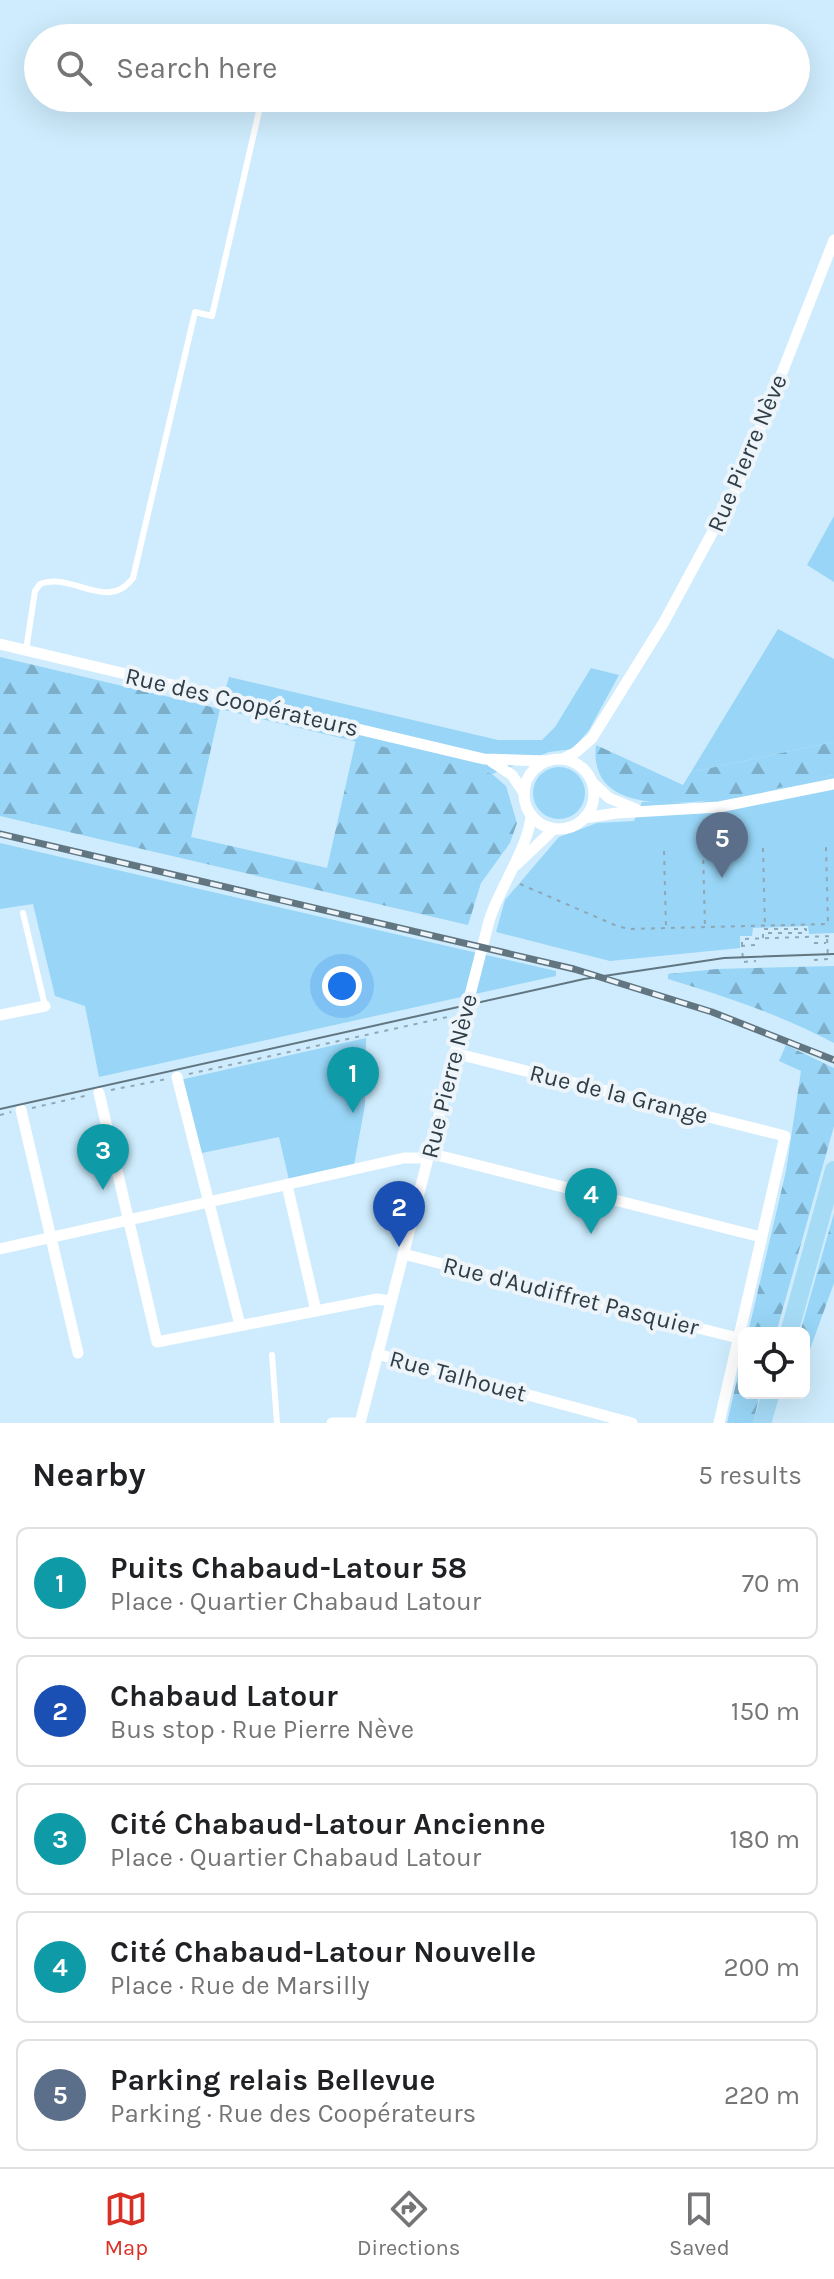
<!DOCTYPE html>
<html lang="en">
<head>
<meta charset="utf-8">
<style>
  :root { --surface:#fff; --page:#f2f2f2; --text:#202124; --muted:#757577; --line:#e0e0e0; --accent:#d93025 }
  body { margin:0; font-family:Karla,sans-serif; background:var(--page); color:var(--text) }
  .controls { position:absolute; right:24px; bottom:24px; display:grid; overflow:hidden; border-radius:12px; box-shadow:0 8px 32px #0002 }
  .controls button { width:72px; height:72px; display:grid; place-items:center; padding:0; border:0; border-bottom:2px solid var(--line); background:var(--surface); color:var(--text); font:40px sans-serif }
  .you { position:absolute; left:342px; top:986px; width:28px; height:28px; margin:-20px; border:6px solid #fff; border-radius:50%; background:#1a73e8; box-shadow:0 0 0 12px #1a73e833 }
  .badge { display:grid; place-items:center; width:52px; height:52px; border-radius:50%; background:var(--accent); color:#fff; font-size:26px; font-weight:700 }
  .pin { position:absolute; translate:-50% -66px; filter:drop-shadow(0 2px 4px #0008) }
  .pin::after { content:''; position:absolute; top:42px; width:28px; height:24px; background:inherit; clip-path:polygon(0 0,100% 0,50% 100%) }
  .list { margin:0; padding:0; list-style:none }
  h2 { display:flex; justify-content:space-between; align-items:center; height:104px; margin:0; padding:0 32px; font-size:34px }
  h2 small { font-size:26px; font-weight:400; color:var(--muted) }
  .list li { display:grid; grid-template-columns:52px 1fr auto; gap:24px; align-items:center; box-sizing:border-box; height:112px; margin:0 16px 16px; padding:0 16px; border:2px solid var(--line); border-radius:12px }
  .list b { display:block; font-size:30px; white-space:nowrap }
  .list p { margin:0; font-size:26px; white-space:nowrap; color:var(--muted) }
  .list em { font-size:26px; font-style:normal; color:var(--muted) }
  .icon { flex:none; width:44px; height:44px; fill:none; stroke:currentColor; stroke-width:2; stroke-linecap:round; stroke-linejoin:round }
  .map { position:relative; flex:none; width:834px; height:1423px; overflow:hidden }
  .search { position:absolute; background:var(--surface); box-shadow:0 8px 32px #0002; left:24px; right:24px; top:24px; height:88px; display:flex; align-items:center; gap:20px; box-sizing:border-box; padding:0 28px; border-radius:44px; color:var(--muted); font-size:30px }
  .sheet { height:744px; background:var(--surface) }
  nav { display:flex; justify-content:space-around; align-items:center; box-sizing:border-box; height:112px; border-top:2px solid var(--line); background:var(--surface); font-size:22px; color:var(--muted) }
  nav a { display:grid; justify-items:center; gap:4px }
  nav .on { color:var(--accent) }
  .map>svg:first-child { display:block }
  .green { fill:#98d5f6 }
  .forest { fill:url(#forest-firs) }
  .lines { fill:none; stroke-linecap:round; stroke-linejoin:round }
  .path { stroke:#8fa7b5; stroke-width:2; stroke-dasharray:4 6; stroke-linecap:butt }
  .service { stroke:#fff; stroke-width:6 }
  .minor { stroke:#fff; stroke-width:11 }
  .primary { stroke:#a6dbf6; stroke-width:18 }
  .tram { stroke:#627681; stroke-width:2 }
  .rail-casing { stroke:#627681; stroke-width:7 }
  .rail { stroke:#eef5fa; stroke-width:4; stroke-dasharray:12; stroke-linecap:butt }
  .labels { text-anchor:middle; stroke-width:8; stroke-linejoin:round; paint-order:stroke }
  .street-label { font-size:24px; fill:#2e3d46; stroke:#eef5fa }
</style>
</head>
<body>
<div class="map">
<svg width="834" height="1423" viewBox="0 0 834 1423">
  <defs>
    <pattern id="forest-firs" width="22" height="20" patternUnits="userSpaceOnUse" patternTransform="scale(2)"><rect width="22" height="20" fill="#98d5f6"/><path d="M5 1l3.5 6h-7zM16 11l3.5 6h-7z" fill="#7caec9"/></pattern>
  </defs>
  <rect width="100%" height="100%" fill="#ceecfd"/>
  <!-- green -->
  <g class="green">
    <path d="M 834,516 L 834,582 L 807,565 Z"/>
    <path d="M 778,629 L 834,659 L 834,742 L 691,772 Z"/>
    <path d="M 591,668 L 619,675 L 589,730 L 573,749 L 549,752 L 492,774 L 220,709 L 229,677 L 498,740 L 542,740 L 555,727 Z"/>
    <circle cx="559" cy="793" r="26"/>
    <path d="M 834,775 L 834,933 L 809,934 L 808,926 L 753,928 L 752,936 L 740,936 L 740,948 L 610,961 L 496,932 L 505,900 L 559,837 L 597,823 L 634,821 L 642,802 L 695,803 Z"/>
    <path d="M 0,843 L 556,971 L 556,976 L 99,1077 L 85,1006 L 55,996 L 33,904 L 0,909 Z"/>
    <path d="M 366,1038 L 365,1105 L 354,1165 L 289,1180 L 279,1137 L 197,1154 L 180,1080 Z"/>
  </g>
  <!-- forest -->
  <g class="forest">
    <path d="M 0,657 L 220,709 L 191,837 L 327,868 L 356,740 L 492,774 L 506,786 L 517,823 L 510,843 L 481,883 L 468,925 L 0,816 Z"/>
    <path d="M 834,742 L 834,775 C 783,785 584,847 596,745 L 683,785 L 691,772 Z"/>
    <path d="M 834,966 L 834,1043 C 781,1015 725,996 668,979 L 668,974 L 717,969 Z"/>
    <path d="M 786,1045 L 834,1068 L 834,1126 L 776,1333 L 748,1333 L 786,1171 L 801,1071 L 779,1061 Z"/>
    <path d="M 834,1213 L 834,1283 L 804,1366 L 804,1333 L 800,1333 Z"/>
    <path d="M 744,1349 L 744,1393 L 760,1393 L 753,1423 L 727,1423 Z"/>
  </g>
  <g class="lines">
    <!-- path -->
    <g class="path">
      <path d="M 763,848 L 765,929 L 806,929 L 806,933 L 763,933 L 763,939"/>
      <path d="M 703,850 L 705,928"/>
      <path d="M 664,851 L 666,927"/>
      <path d="M 520,884 L 617,926 L 629,929 L 828,924 L 826,847"/>
      <path d="M 814,943 L 826,943"/>
      <path d="M 755,945 L 742,946 L 743,962 L 756,961"/>
      <path d="M 742,946 L 742,939 L 834,936"/>
      <path d="M 814,960 L 828,959 L 827,938"/>
      <path d="M 189,1074 L 452,1016"/>
      <path d="M 111,1090 L 167,1079"/>
      <path d="M 32,1108 L 89,1095"/>
      <path d="M 0,1115 L 11,1112"/>
    </g>
    <!-- service -->
    <g class="service">
      <path d="M 26,650 L 35,591 L 40,584 C 71,571 107,613 133,578 L 195,312 L 212,316 L 262,98"/>
      <path d="M 23,913 L 45,1006"/>
      <path d="M 272,1355 L 277,1423"/>
    </g>
    <!-- minor -->
    <g class="minor">
      <path d="M 0,644 L 484,759 L 547,761"/>
      <circle cx="559" cy="794" r="35"/>
      <path d="M 563,759 L 576,752 L 592,738 L 664,622 L 738,485 L 834,240"/>
      <path d="M 492,762 L 512,775 L 524,793"/>
      <path d="M 593,783 L 609,798 L 636,809"/>
      <path d="M 584,818 L 617,813 L 719,807 L 834,784"/>
      <path d="M 516,865 L 554,829"/>
      <path d="M 0,1015 L 45,1006"/>
      <path d="M 454,1053 L 785,1136 L 719,1423"/>
      <path d="M 177,1077 L 240,1325"/>
      <path d="M 99,1093 L 157,1342 L 377,1299 L 391,1301"/>
      <path d="M 21,1110 L 78,1353"/>
      <path d="M 429,1153 L 761,1237"/>
      <path d="M 287,1185 L 316,1311"/>
      <path d="M 0,1249 L 404,1158 L 428,1158"/>
      <path d="M 403,1254 L 738,1338"/>
      <path d="M 377,1354 L 632,1423"/>
      <path d="M 332,1423 L 356,1423"/>
      <path d="M 360,1423 L 489,921 C 499,888 529,847 531,815"/>
    </g>
    <!-- primary -->
    <g class="primary">
      <path d="M 789,1333 L 834,1170"/>
      <path d="M 762,1423 L 771,1393"/>
    </g>
    <!-- tram -->
    <path class="tram" d="M 0,1109 L 584,979 L 724,958 L 834,954"/>
    <!-- rail casing -->
    <g class="rail-casing">
      <path id="rail" d="M 0,834 L 574,969 L 712,1012 L 834,1060"/>
    </g>
    <!-- rail -->
    <use href="#rail" class="rail"/>
  </g>
  <g class="labels">
    <!-- street labels -->
    <g class="street-label">
      <text transform="translate(747 453) rotate(-67)" y="8">Rue Pierre Nève</text>
      <text transform="translate(242 702) rotate(13)" y="8">Rue des Coopérateurs</text>
      <text transform="translate(449 1076) rotate(-76)" y="8">Rue Pierre Nève</text>
      <text transform="translate(619 1094) rotate(14)" y="8">Rue de la Grange</text>
      <text transform="translate(571 1296) rotate(14)" y="8">Rue d'Audiffret Pasquier</text>
      <text transform="translate(458 1376) rotate(15)" y="8">Rue Talhouet</text>
    </g>
  </g>
</svg>
<div class="controls">
<button><svg class="icon" aria-label="locate" viewBox="0 0 24 24"><circle cx="12" cy="12" r="6"/><path d="M12 2v4M12 18v4M2 12h4M18 12h4"/></svg></button>
</div>
<div class="you"></div>
<div class="pin badge" style="left:353px;top:1113px;background:#0f9aa8">1</div>
<div class="pin badge" style="left:399px;top:1247px;background:#1a4fb4">2</div>
<div class="pin badge" style="left:103px;top:1190px;background:#0f9aa8">3</div>
<div class="pin badge" style="left:591px;top:1234px;background:#0f9aa8">4</div>
<div class="pin badge" style="left:722px;top:878px;background:#5c6f8a">5</div>
<div class="search"><svg class="icon" aria-label="search" viewBox="0 0 24 24"><circle cx="10" cy="10" r="6"/><path d="M15 15l6 6"/></svg>Search here</div>
</div>
<section class="sheet">
<h2>Nearby<small>5 results</small></h2>
<ul class="list">
<li><span class="badge" style="background:#0f9aa8">1</span><div><b>Puits Chabaud-Latour 58</b><p>Place · Quartier Chabaud Latour</p></div><em>70 m</em></li>
<li><span class="badge" style="background:#1a4fb4">2</span><div><b>Chabaud Latour</b><p>Bus stop · Rue Pierre Nève</p></div><em>150 m</em></li>
<li><span class="badge" style="background:#0f9aa8">3</span><div><b>Cité Chabaud-Latour Ancienne</b><p>Place · Quartier Chabaud Latour</p></div><em>180 m</em></li>
<li><span class="badge" style="background:#0f9aa8">4</span><div><b>Cité Chabaud-Latour Nouvelle</b><p>Place · Rue de Marsilly</p></div><em>200 m</em></li>
<li><span class="badge" style="background:#5c6f8a">5</span><div><b>Parking relais Bellevue</b><p>Parking · Rue des Coopérateurs</p></div><em>220 m</em></li>
</ul>
</section>
<nav>
<a class="on"><svg class="icon" aria-label="map" viewBox="0 0 24 24"><path d="M3 6l6-2 6 2 6-2v14l-6 2-6-2-6 2zM9 4v14M15 6v14"/></svg>Map</a>
<a><svg class="icon" aria-label="directions" viewBox="0 0 24 24"><path d="M12 3l9 9-9 9-9-9zM9 14v-3h6M13 9l2 2-2 2"/></svg>Directions</a>
<a><svg class="icon" aria-label="saved" viewBox="0 0 24 24"><path d="M7 4h10v16l-5-4-5 4z"/></svg>Saved</a>
</nav>
</body>
</html>
